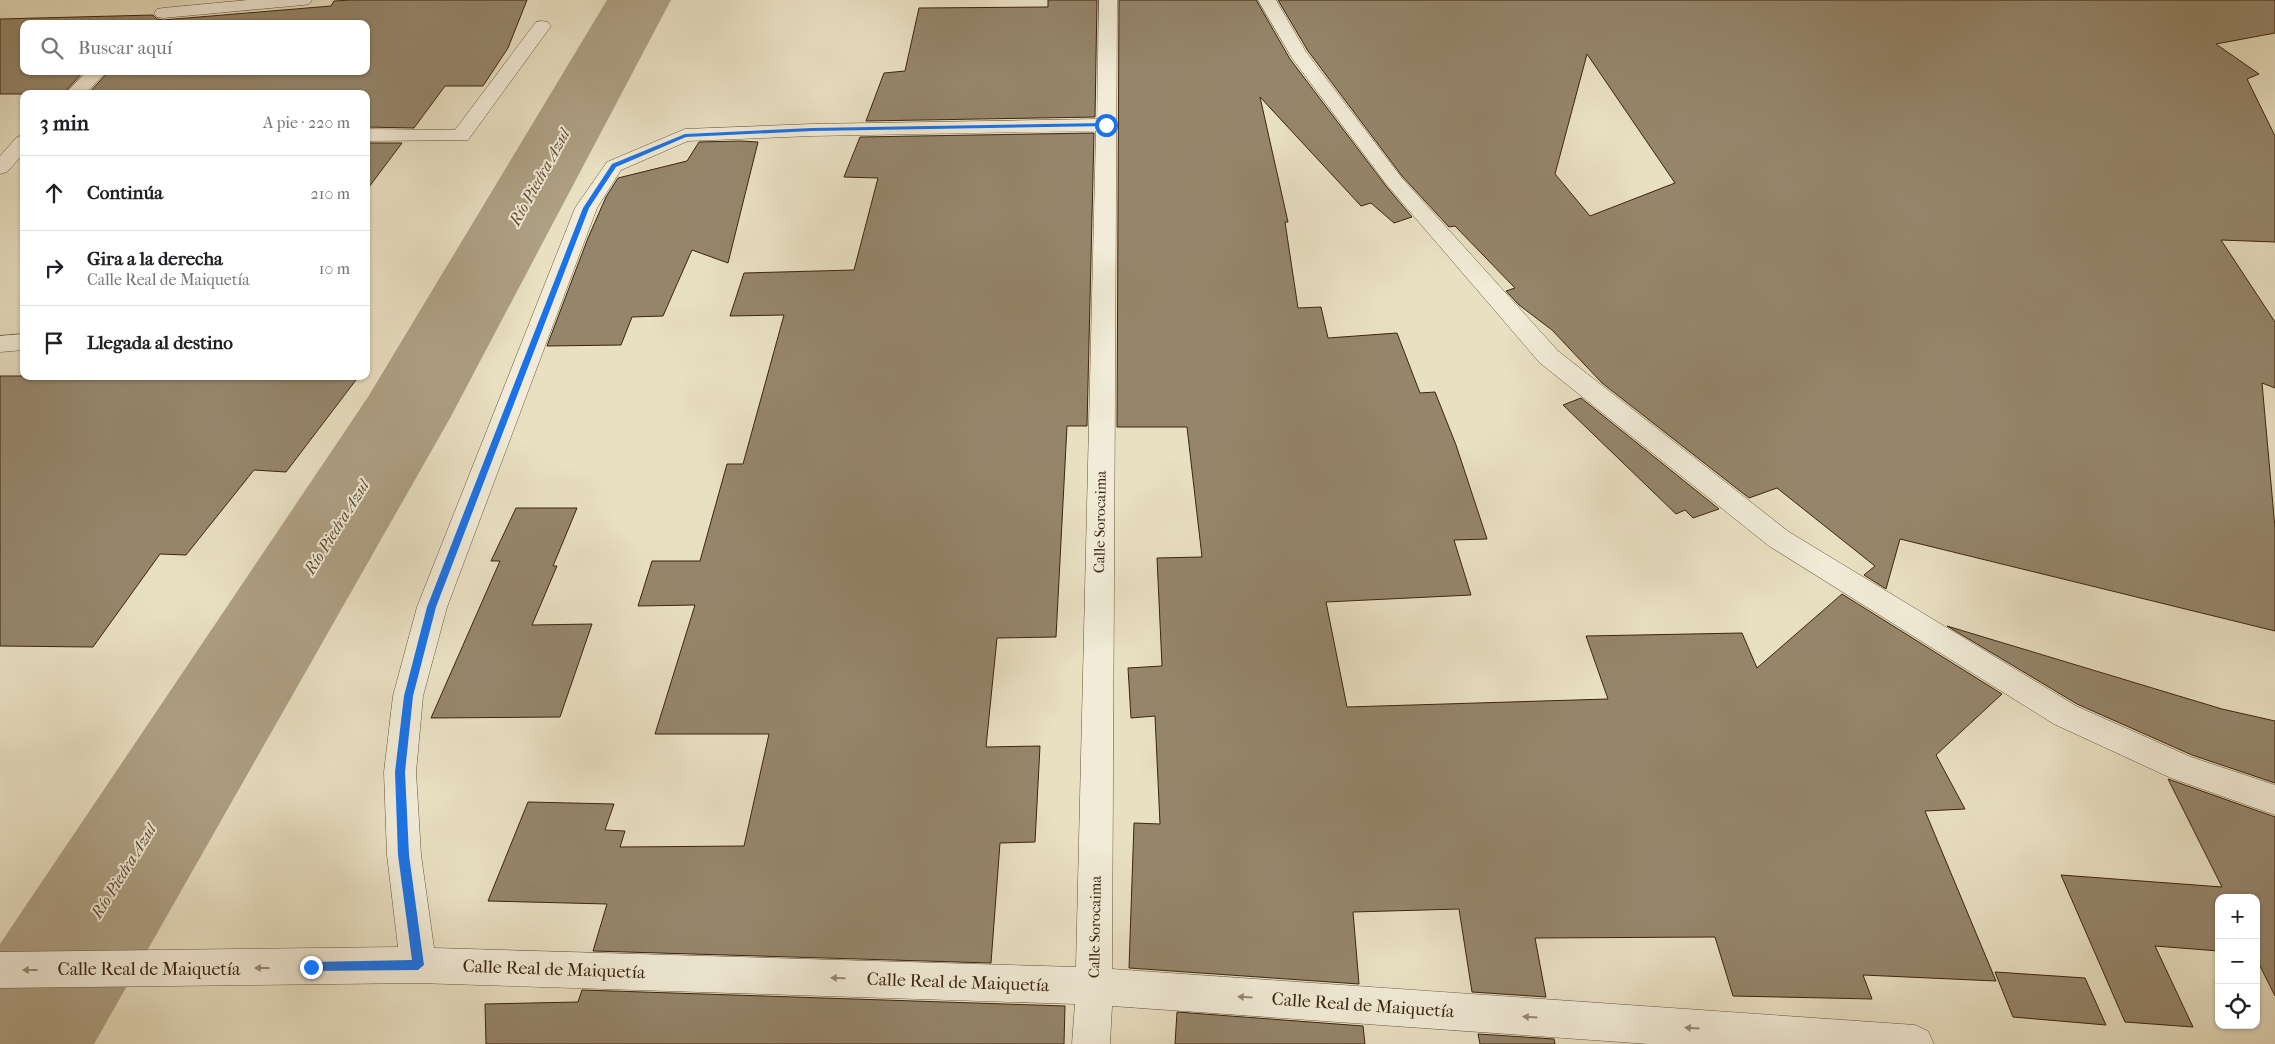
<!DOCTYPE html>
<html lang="es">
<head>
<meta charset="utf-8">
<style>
  :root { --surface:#fff; --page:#f6f6f6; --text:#202124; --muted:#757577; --line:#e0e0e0 }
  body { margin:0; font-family:"IM FELL French Canon",serif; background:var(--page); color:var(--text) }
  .controls { position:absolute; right:15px; bottom:15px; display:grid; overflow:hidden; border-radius:10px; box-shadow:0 1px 4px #0004 }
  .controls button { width:45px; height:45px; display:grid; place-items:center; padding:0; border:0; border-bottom:1px solid var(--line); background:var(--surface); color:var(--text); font:25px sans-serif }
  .stop { position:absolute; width:15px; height:15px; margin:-11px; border:4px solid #1a73e8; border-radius:50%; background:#fff }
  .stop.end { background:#1a73e8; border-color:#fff; box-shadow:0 1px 5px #0008 }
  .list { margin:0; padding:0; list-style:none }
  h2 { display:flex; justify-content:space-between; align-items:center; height:65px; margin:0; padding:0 20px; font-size:21px }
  h2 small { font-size:16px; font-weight:400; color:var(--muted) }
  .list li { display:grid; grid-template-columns:32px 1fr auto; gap:15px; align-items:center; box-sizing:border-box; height:75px; padding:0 20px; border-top:1px solid var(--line) }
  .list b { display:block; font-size:19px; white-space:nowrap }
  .list p { margin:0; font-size:16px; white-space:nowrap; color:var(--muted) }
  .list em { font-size:16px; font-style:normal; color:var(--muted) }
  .icon { flex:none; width:28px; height:28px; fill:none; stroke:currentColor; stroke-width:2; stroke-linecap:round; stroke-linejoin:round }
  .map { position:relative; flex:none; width:2275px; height:1044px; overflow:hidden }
  .search { position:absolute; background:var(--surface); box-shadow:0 1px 4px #0004; left:20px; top:20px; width:350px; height:55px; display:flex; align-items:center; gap:12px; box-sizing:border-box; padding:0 18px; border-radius:10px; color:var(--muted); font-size:19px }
  .panel { position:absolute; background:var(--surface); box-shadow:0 1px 4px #0004; left:20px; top:90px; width:350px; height:290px; border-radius:10px }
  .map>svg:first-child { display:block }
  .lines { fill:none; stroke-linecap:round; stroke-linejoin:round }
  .river { fill:#aea084; fill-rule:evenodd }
  .building { fill:#95866b; stroke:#3b250d; fill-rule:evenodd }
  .minor-casing { stroke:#66543a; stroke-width:1 }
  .minor { fill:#f1ebd7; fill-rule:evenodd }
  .oneway { fill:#968872 }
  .route { fill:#1a73e8 }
  .labels { text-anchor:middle; stroke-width:4; stroke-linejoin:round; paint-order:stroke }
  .street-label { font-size:15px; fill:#3b250d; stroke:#f1ebd7 }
  .water-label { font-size:16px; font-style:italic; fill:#5e4a31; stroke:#f1ebd7 }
  .near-street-label { font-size:18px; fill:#3b250d; stroke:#f1ebd7 }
</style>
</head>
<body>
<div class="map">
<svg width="2275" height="1044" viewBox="0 0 2275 1044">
  <rect width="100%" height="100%" fill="#e9e0c2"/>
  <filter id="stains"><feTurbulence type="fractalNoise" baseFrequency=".004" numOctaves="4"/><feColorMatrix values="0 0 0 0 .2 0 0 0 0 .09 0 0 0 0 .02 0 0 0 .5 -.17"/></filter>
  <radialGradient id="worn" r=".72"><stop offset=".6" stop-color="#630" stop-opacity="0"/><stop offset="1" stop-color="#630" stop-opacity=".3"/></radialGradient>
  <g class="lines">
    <!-- river -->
    <path class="river" d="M 607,0 L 671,0 L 449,420 L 94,1044 L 0,1044 L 0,944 L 368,397 Z"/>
  </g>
  <!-- building -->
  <g class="building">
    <path d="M 351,0 L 527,0 L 508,48 L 483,86 L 445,86 L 414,128 L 366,127 L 366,94 L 88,94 L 109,71 L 366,71 L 366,24 L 24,24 L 24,71 L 84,71 L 63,94 L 0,94 L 0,19 L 153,15 L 157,19 L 163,20 L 331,6 L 334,1 Z"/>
    <path d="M 1048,0 L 1097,0 L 1095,117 L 866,121 L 884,73 L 905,71 L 919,8 L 1048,7 Z"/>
    <path d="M 1119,0 L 1256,0 L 1290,59 L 1386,186 L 1412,217 L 1394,223 L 1371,203 L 1361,206 L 1260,97 L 1288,222 L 1285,222 L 1298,308 L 1321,307 L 1328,338 L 1397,333 L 1420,393 L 1435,392 L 1456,445 L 1487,539 L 1454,540 L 1471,595 L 1326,602 L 1347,707 L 1608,699 L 1586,636 L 1742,633 L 1757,668 L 1842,594 L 2002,694 L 1936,755 L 1965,809 L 1925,811 L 1996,981 L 1863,975 L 1872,999 L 1733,996 L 1715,937 L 1535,938 L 1546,997 L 1472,992 L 1459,909 L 1353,912 L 1359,984 L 1129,968 L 1134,823 L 1160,824 L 1155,716 L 1131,718 L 1128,668 L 1162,666 L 1157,558 L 1202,557 L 1187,427 L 1117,427 Z"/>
    <path d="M 1278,0 L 2275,0 L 2275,33 L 2216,44 L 2259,74 L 2247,79 L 2275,136 L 2275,242 L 2221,240 L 2275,322 L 2275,388 L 2262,383 L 2275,528 L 2275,631 L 1900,539 L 1886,589 L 1864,575 L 1875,566 L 1777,488 L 1749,498 L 1602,383 L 1552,330 L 1519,305 L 1506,291 L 1515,288 L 1455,226 L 1449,227 L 1402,176 L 1308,51 ZM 1587,54 L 1675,183 L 1590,216 L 1555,174 Z"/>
    <path d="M 1094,133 L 1087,426 L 1067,426 L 1056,637 L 997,638 L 986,747 L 1040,746 L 1035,842 L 1000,843 L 991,963 L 593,951 L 607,904 L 488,901 L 528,802 L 614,804 L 605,830 L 625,831 L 620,847 L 744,846 L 769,734 L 655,734 L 695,605 L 638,606 L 652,561 L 700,561 L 727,464 L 743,464 L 784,315 L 730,316 L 744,273 L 854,270 L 878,178 L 844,177 L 860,137 Z"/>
    <path d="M 741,141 L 758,142 L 728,263 L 692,250 L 663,316 L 632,317 L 621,345 L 547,346 L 588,238 L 606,197 L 618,178 L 687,161 L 699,142 Z"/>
    <path d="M 366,143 L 402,143 L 366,191 Z"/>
    <path d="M 0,376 L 359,376 L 286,472 L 254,470 L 186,555 L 160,554 L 93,647 L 0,646 Z"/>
    <path d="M 1581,398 L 1719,509 L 1693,518 L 1685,510 L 1676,514 L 1563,405 Z"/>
    <path d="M 516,508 L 577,508 L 553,566 L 557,566 L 532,625 L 592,624 L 560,717 L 431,718 L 500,561 L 491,561 Z"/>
    <path d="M 1947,626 L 2222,709 L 2275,721 L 2275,783 L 2192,755 L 2077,704 Z"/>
    <path d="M 2168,779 L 2275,817 L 2275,996 L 2256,958 L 2256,898 L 2219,898 L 2219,951 L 2155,946 L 2193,1027 L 2125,1022 L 2061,875 L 2222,887 Z"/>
    <path d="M 1995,972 L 2085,978 L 2106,1025 L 2013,1017 Z"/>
    <path d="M 582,990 L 1065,1006 L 1064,1044 L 486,1044 L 485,1004 L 578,1002 Z"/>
    <path d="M 1177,1012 L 1363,1026 L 1365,1044 L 1175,1044 Z"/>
    <path d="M 1478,1034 L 1554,1039 L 1555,1044 L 1480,1044 Z"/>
  </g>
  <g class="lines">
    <!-- minor casing -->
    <g class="minor-casing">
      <g id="minor">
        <path d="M 248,0 L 312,0 L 309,4 L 303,5 L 163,18 L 157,17 L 154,13 L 157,9 L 163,8 Z"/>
        <path d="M 1099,0 L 1117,0 L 1112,969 L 1915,1025 L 1928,1031 L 1934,1044 L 1649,1044 L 1112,1006 L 1110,1044 L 1072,1044 L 1075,1004 L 418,983 L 0,988 L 0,952 L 398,947 L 387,855 L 384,772 L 393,696 L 417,607 L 575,208 L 607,162 L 685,129 L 812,124 L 1097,119 ZM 1096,131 L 1076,967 L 434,948 L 421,855 L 416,772 L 423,696 L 447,607 L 597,208 L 621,170 L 688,141 L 812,136 Z"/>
        <path d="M 1258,0 L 1276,0 L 1306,52 L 1401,177 L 1558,351 L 1789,532 L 2076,706 L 2191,757 L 2275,785 L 2275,815 L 2171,778 L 2054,724 L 1769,546 L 1540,363 L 1387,185 L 1292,58 Z"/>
        <path d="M 542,21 L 548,22 L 551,26 L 468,140 L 366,141 L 366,129 L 455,130 L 536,22 Z"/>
        <path d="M 87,71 L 107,71 L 85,94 L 65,94 Z"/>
        <path d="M 24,135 L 24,153 L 7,172 L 0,174 L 0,156 L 17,137 Z"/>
        <path d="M 24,334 L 24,350 L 0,352 L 0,336 Z"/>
      </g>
    </g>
    <!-- minor -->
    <use href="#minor" class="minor"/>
  </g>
  <!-- one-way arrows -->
  <defs><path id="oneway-solid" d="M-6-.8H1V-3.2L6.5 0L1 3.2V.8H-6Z" transform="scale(1.25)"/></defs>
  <g class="oneway">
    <use href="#oneway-solid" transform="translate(262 968) rotate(180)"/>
    <use href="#oneway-solid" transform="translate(30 970) rotate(180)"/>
    <use href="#oneway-solid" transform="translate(838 978) rotate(-178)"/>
    <use href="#oneway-solid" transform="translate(1245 997) rotate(-176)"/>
    <use href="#oneway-solid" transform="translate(1530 1017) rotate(-176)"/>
    <use href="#oneway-solid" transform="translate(1692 1028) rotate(-176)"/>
  </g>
  <!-- route -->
  <path class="route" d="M 1106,123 L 1108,126 L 812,131 L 686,137 L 616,167 L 589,208 L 436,607 L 413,696 L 405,772 L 409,855 L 424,965 L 418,970 L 307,971 L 307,964 L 311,962 L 412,960 L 398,855 L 395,772 L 404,696 L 427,607 L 583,208 L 612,164 L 685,134 L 812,128 Z"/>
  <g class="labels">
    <!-- street labels -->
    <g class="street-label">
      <text transform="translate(1100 522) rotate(-89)" y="5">Calle Sorocaima</text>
      <text transform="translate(1095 927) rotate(-89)" y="5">Calle Sorocaima</text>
    </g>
    <!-- water labels -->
    <g class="water-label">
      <text transform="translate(539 177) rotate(-61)" y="6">Río Piedra Azul</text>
      <text transform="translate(336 527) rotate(-58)" y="6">Río Piedra Azul</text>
      <text transform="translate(123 871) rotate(-58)" y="6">Río Piedra Azul</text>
    </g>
    <!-- near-street labels -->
    <g class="near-street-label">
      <text x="149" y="975">Calle Real de Maiquetía</text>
      <text transform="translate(554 969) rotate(2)" y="6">Calle Real de Maiquetía</text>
      <text transform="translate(958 982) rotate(2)" y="6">Calle Real de Maiquetía</text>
      <text transform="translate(1363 1005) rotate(4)" y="6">Calle Real de Maiquetía</text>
    </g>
  </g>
  <rect width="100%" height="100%" filter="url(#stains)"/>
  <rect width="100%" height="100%" fill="url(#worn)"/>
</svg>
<div class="controls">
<button>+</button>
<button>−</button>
<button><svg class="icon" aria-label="locate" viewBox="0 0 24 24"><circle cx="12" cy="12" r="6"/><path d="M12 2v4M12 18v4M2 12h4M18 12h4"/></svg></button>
</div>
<div class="stop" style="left:1106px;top:125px"></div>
<div class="stop end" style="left:311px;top:967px"></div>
<div class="search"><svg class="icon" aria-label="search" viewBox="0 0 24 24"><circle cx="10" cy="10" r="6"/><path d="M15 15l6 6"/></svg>Buscar aquí</div>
<section class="panel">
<h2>3 min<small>A pie · 220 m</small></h2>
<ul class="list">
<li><svg class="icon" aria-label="ahead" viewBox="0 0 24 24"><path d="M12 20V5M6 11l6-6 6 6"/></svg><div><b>Continúa</b></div><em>210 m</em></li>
<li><svg class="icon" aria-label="right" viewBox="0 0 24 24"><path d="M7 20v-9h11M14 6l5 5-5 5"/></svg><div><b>Gira a la derecha</b><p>Calle Real de Maiquetía</p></div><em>10 m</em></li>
<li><svg class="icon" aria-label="arrive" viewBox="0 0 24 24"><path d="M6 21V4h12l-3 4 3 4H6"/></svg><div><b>Llegada al destino</b></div></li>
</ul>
</section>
</div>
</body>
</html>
